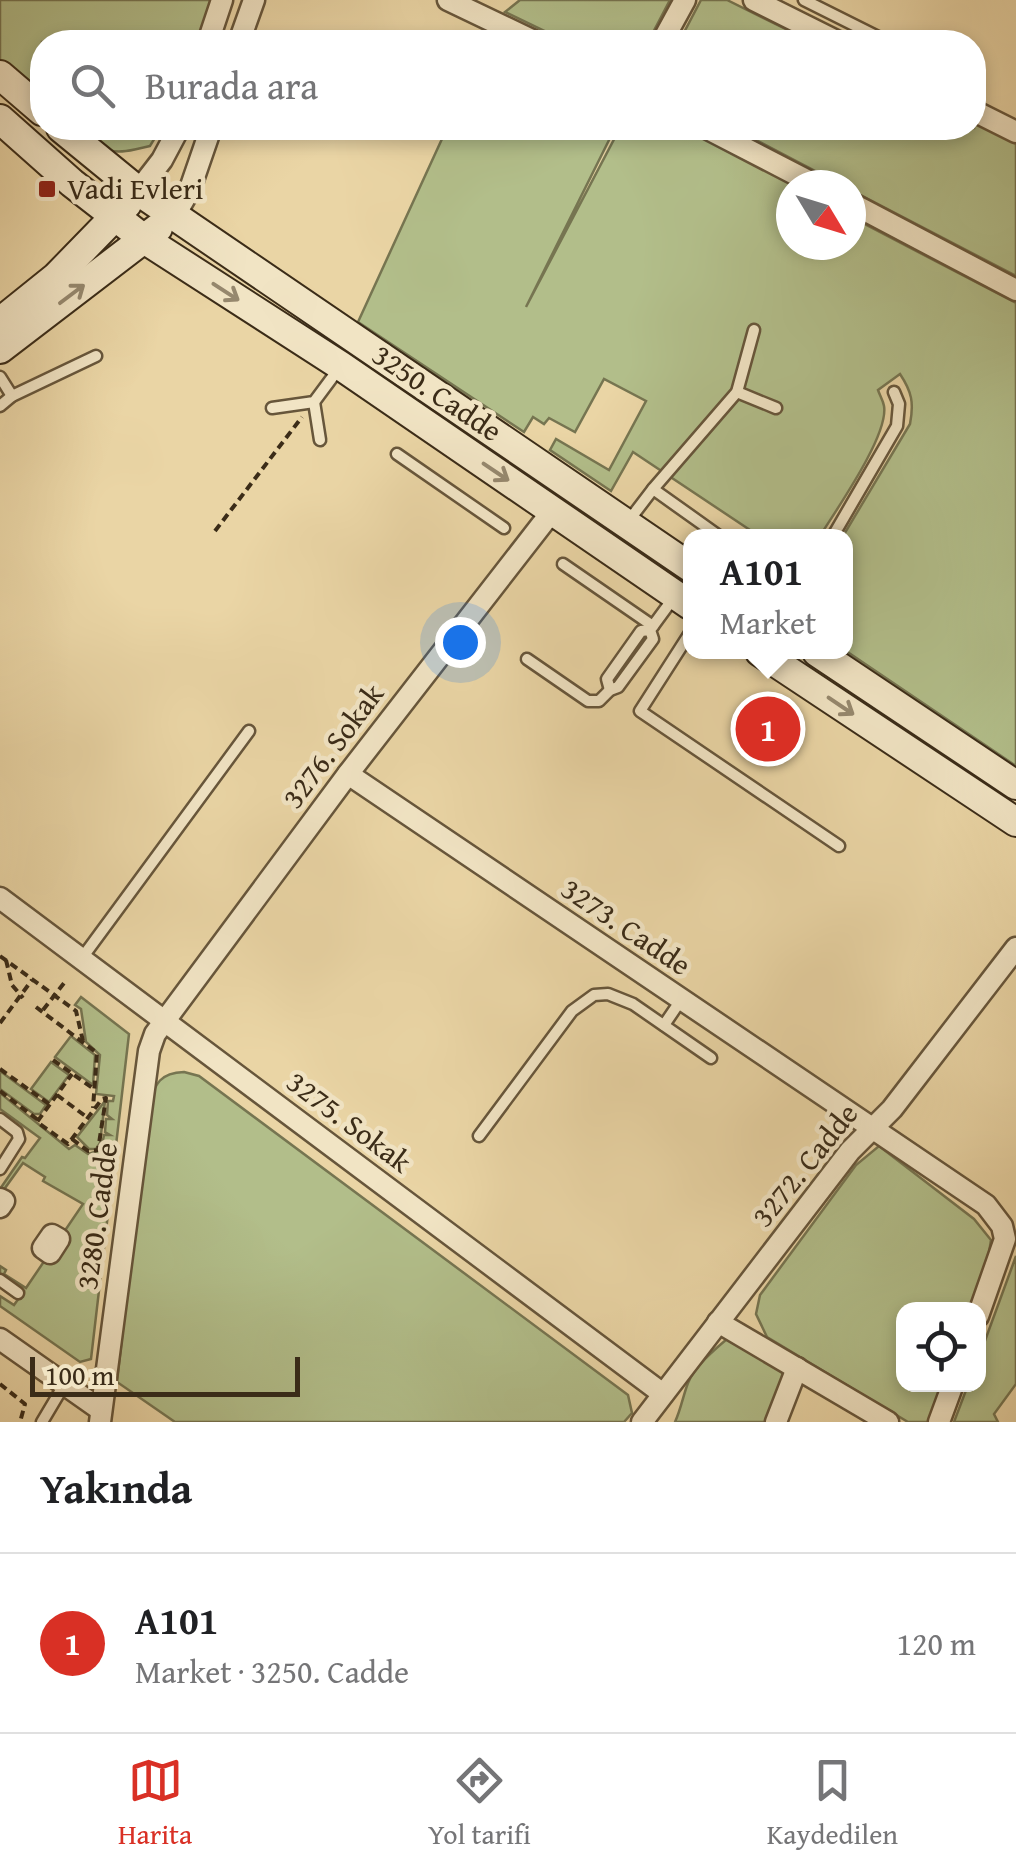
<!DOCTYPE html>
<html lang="tr">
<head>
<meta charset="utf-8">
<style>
  :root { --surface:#fff; --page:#f6f6f6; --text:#202124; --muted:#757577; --line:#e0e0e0; --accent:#d93025 }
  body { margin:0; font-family:"Gentium Book Plus",serif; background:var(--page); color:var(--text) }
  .controls { position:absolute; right:30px; bottom:30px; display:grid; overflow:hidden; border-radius:20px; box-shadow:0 5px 15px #0003 }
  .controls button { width:90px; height:90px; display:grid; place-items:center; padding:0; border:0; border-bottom:2px solid var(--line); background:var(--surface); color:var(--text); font:50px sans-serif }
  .compass { position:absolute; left:776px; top:170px; width:90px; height:90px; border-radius:50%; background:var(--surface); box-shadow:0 5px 15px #0003; rotate:128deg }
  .scale { position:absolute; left:30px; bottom:25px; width:270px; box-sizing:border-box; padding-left:10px; border:5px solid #3b2c18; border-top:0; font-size:28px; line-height:35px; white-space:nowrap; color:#3b2c18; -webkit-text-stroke:8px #f1e4c4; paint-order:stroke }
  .you { position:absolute; left:460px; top:642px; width:35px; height:35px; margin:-25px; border:8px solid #fff; border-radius:50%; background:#1a73e8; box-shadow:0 0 0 15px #1a73e833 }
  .badge { display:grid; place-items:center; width:65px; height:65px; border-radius:50%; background:var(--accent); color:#fff; font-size:32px; font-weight:700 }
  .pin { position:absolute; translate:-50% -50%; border:5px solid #fff; box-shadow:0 2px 10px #0006 }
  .popup { position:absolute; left:683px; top:529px; width:170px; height:130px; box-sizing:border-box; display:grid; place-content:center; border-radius:20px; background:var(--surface); filter:drop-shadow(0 2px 8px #0005); font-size:32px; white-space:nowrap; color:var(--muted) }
  .popup b { font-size:38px; color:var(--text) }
  .popup::after { content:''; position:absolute; left:50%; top:100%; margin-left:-20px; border:20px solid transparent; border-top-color:var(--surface) }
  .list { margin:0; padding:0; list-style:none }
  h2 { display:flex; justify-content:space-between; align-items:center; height:130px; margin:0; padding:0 40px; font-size:42px }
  h2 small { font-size:32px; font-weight:400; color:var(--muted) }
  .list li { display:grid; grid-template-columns:65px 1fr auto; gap:30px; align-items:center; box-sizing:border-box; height:180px; padding:0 40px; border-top:2px solid var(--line) }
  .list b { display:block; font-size:38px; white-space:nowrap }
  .list p { margin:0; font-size:32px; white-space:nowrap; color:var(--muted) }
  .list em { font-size:32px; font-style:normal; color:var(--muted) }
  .icon { flex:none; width:55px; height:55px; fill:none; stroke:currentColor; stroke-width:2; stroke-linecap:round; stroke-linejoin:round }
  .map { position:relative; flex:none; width:1016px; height:1422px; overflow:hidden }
  .search { position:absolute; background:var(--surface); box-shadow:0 5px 15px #0003; left:30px; right:30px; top:30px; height:110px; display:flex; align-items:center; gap:25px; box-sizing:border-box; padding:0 35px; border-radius:40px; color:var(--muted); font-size:38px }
  .sheet { height:310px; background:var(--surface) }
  nav { display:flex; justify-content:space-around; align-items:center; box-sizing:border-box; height:140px; border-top:2px solid var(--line); background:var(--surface); font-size:28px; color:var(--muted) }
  nav a { display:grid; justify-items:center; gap:5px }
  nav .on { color:var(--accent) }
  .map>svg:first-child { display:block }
  .green { fill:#b2be8a; stroke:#767551; stroke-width:2.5 }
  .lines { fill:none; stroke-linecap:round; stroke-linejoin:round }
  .lane-casing { stroke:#67563b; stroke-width:15 }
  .street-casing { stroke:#67563b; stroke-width:25 }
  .secondary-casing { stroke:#3b2c18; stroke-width:32 }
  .path { stroke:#3b2c18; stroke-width:4; stroke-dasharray:8 5; stroke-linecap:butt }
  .lane { stroke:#f1e4c4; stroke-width:10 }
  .street { stroke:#f1e4c4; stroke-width:20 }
  .secondary { stroke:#f1e4c4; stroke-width:28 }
  .oneway { stroke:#96886e }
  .poi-dot { fill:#8f2418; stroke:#f1e4c4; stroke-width:4 }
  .labels { text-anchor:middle; stroke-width:9; stroke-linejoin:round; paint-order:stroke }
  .poi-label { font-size:30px; fill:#3b2c18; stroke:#f1e4c4; text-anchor:start }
  .street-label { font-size:30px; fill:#3b2c18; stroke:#f1e4c4 }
</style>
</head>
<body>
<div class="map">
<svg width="1016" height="1422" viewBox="0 0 1016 1422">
  <rect width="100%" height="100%" fill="#ead5a5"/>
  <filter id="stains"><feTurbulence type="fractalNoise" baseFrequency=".002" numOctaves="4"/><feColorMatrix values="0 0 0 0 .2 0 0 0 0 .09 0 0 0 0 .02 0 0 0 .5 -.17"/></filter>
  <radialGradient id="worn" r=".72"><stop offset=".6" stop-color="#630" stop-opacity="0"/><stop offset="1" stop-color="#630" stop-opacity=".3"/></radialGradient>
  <!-- green -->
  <g class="green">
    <path d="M 0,0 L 220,0 L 207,42 L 42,42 L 42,98 L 0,62 Z"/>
    <path d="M 520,0 L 670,0 L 648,42 L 567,42 L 505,12 Z"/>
    <path d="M 701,0 L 727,0 L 812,42 L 679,42 Z"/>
    <path d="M 974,122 L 1016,144 L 1016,276 L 851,190 L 851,185 L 842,185 L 733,128 L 974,128 Z"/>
    <path d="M 76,128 L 161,128 L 150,146 C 110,156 107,154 76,128 Z"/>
    <path d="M 447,128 L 615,128 L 526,307 L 620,128 L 689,128 L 794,185 L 791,185 L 791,245 L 851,245 L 851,217 L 1016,303 L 1016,766 L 846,651 L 843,536 L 910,424 C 914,403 912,392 900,374 L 878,390 C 880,396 883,400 884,406 C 889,435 836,510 820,536 L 759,536 L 633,452 L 611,491 L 550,450 L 556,439 L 609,470 L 646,401 L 604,379 L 575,432 L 549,418 L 544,424 L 533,417 L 524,432 L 358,322 Z"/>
    <path d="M 81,997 L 129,1034 L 91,1359 L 80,1362 L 0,1306 L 0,1296 L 14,1305 L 24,1291 L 0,1275 L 0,1266 L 6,1270 L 4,1274 L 26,1288 L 83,1204 L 43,1181 L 45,1177 L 23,1163 L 0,1195 L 0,1189 L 22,1157 L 25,1158 L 40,1138 L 0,1109 L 0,1093 L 69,1149 L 75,1145 L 88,1154 L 101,1150 L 104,1135 L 110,1135 L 105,1132 L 106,1119 L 112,1119 L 107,1115 L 108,1101 L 113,1101 L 114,1096 L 96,1094 L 100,1055 L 86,1042 L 81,1009 L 75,1005 Z"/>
    <path d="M 71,1036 L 95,1055 L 93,1085 L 55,1057 Z"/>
    <path d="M 51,1062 L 69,1075 L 49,1102 L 31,1089 Z"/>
    <path d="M 0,1071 L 46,1105 L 40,1114 L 34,1114 L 0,1089 Z"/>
    <path d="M 184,1072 L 199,1076 L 628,1395 L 632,1413 L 624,1422 L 175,1422 L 117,1382 L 148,1104 C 156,1083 160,1073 184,1072 Z"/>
    <path d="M 105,1101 L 100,1143 L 96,1149 L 89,1149 L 77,1137 Z"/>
    <path d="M 879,1146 L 974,1219 L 991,1240 L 985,1278 L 973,1309 L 904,1310 L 904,1384 L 944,1385 L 930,1422 L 908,1422 L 767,1337 L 756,1314 L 760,1295 L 856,1165 Z"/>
    <path d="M 1016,1256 L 1016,1384 L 994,1414 L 998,1422 L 954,1422 L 968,1385 L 978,1384 L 979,1357 Z"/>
    <path d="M 727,1339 L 741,1344 L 787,1373 L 768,1422 L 675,1422 C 681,1409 683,1396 688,1383 C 694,1367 714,1350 727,1339 Z"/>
  </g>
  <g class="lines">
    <!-- lane casing -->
    <g class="lane-casing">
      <g id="lane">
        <path d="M 804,0 L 888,42"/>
        <path d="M 0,377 L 12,396"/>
        <path d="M 737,392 L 776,408"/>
        <path d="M 314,402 L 320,440"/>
        <path d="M 0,406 L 12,396 L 96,356"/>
        <path d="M 272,408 L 314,402 L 340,367"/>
        <path d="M 397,454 L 504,528"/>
        <path d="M 653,489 L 737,392 L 754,330"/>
        <path d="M 627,523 L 653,489 L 719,536"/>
        <path d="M 833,536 L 897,426 L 899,404 L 894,392"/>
        <path d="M 563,564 L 653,626"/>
        <path d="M 690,633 L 640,711 L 839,846"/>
        <path d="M 527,659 L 588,701 L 599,701 L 610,690 L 618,687 L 653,639 L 650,630 L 675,596"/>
        <path d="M 610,690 L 607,679 L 641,631 L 650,630"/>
        <path d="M 82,958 L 249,731"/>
        <path d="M 664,1025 L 681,1000"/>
        <path d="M 0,1119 L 17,1132 L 19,1139 L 0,1169"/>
        <path d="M 479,1136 L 572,1011 L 594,995 L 608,994 L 633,1004 L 711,1058"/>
        <path d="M 0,1280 L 18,1293"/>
        <path d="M 42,1422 L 64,1385"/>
      </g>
    </g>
    <!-- street casing -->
    <g class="street-casing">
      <g id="street">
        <path d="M 448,0 L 536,42"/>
        <path d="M 754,0 L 838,42"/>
        <path d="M 208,42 L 222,0"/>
        <path d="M 239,42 L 254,0"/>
        <path d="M 662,42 L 685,0"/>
        <path d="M 974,111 L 1016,132"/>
        <path d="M 706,128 L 816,185"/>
        <path d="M 138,191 L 162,160 L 179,128"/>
        <path d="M 851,203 L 1016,290"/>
        <path d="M 175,215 L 190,189 L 211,128"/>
        <path d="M 348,774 L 986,1205 L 1002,1226 L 1005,1239 L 978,1316"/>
        <path d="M 0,898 L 663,1394"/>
        <path d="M 0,1199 L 4,1201 L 0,1207"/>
        <path d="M 52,1235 L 59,1239 L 50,1253 L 43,1248 Z"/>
        <path d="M 718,1322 L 888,1422"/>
        <path d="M 0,1339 L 101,1410"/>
        <path d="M 100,1422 L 149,1051 L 155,1034 L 348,774 L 553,510"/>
        <path d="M 642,1422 L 850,1151 L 892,1109 L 1016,948"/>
        <path d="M 776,1422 L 797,1368"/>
        <path d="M 939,1422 L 953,1384"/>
      </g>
    </g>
    <!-- secondary casing -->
    <g class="secondary-casing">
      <g id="secondary">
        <path d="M 0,75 L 42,111"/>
        <path d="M 0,119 L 72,183 L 144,239 L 341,366 L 690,605"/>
        <path d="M 61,128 L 138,191 L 690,567"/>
        <path d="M 0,322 L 56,277 L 127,204"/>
        <path d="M 0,349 L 158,228"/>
        <path d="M 760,652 L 1016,822"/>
        <path d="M 817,652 L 1016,785"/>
      </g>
    </g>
    <!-- path -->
    <g class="path">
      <path d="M 215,531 L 302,417"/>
      <path d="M 0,956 L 76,1011 L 83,1041"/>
      <path d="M 6,960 L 12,985 L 23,998"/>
      <path d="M 36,1007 L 97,1053 L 93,1108"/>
      <path d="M 43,1010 L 64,983"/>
      <path d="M 0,1023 L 32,980"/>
      <path d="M 53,1060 L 94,1089"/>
      <path d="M 0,1069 L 49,1104"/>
      <path d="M 0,1091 L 38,1120"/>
      <path d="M 57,1095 L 88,1118"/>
      <path d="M 72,1139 L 88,1151 L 98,1150 L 106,1098 L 102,1099 L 68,1144 L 37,1122 L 72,1074"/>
      <path d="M 0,1384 L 25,1404 L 20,1422"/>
    </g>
    <!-- lane -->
    <use href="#lane" class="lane"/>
    <!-- street -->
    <use href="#street" class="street"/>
    <!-- secondary -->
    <use href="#secondary" class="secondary"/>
  </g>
  <!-- one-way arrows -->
  <defs><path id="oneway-shaft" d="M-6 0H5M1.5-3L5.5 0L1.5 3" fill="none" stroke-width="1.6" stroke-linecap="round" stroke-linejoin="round" transform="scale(2.5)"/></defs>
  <g class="oneway">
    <use href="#oneway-shaft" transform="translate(226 292) rotate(33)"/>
    <use href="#oneway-shaft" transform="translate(72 294) rotate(-37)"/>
    <use href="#oneway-shaft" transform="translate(496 472) rotate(34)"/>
    <use href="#oneway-shaft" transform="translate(841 706) rotate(34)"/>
  </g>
  <!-- markers -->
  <rect class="poi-dot" x="37" y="179" width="20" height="20" rx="5"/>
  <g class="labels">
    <!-- poi labels -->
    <g class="poi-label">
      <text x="67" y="199">Vadi Evleri</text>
    </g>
    <!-- street labels -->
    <g class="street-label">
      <text transform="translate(437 393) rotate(34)" y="10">3250. Cadde</text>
      <text transform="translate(333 746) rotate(-53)" y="10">3276. Sokak</text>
      <text transform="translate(626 927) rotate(34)" y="10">3273. Cadde</text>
      <text transform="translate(349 1122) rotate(37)" y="10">3275. Sokak</text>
      <text transform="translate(805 1165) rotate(-51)" y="10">3272. Cadde</text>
      <text transform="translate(97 1216) rotate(-82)" y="10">3280. Cadde</text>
    </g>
  </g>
  <rect width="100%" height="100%" filter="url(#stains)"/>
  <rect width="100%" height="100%" fill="url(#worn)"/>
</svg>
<div class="controls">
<button><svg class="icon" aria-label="locate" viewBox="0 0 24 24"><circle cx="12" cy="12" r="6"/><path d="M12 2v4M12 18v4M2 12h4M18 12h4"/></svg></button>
</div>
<svg class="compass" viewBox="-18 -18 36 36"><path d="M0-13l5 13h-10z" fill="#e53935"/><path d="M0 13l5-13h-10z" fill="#757577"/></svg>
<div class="scale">100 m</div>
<div class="you"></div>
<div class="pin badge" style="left:768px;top:729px">1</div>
<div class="popup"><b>A101</b>Market</div>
<div class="search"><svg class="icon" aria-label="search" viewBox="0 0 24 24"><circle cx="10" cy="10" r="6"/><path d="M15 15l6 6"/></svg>Burada ara</div>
</div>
<section class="sheet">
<h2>Yakında<small></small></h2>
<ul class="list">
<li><span class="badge">1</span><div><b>A101</b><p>Market · 3250. Cadde</p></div><em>120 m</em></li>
</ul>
</section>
<nav>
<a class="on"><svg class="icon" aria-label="map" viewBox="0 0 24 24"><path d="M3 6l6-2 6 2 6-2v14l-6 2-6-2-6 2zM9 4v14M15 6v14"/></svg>Harita</a>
<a><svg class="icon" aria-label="directions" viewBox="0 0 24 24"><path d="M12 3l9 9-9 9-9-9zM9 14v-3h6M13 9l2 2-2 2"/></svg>Yol tarifi</a>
<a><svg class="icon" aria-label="saved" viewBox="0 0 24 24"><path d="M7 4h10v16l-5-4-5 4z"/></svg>Kaydedilen</a>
</nav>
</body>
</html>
